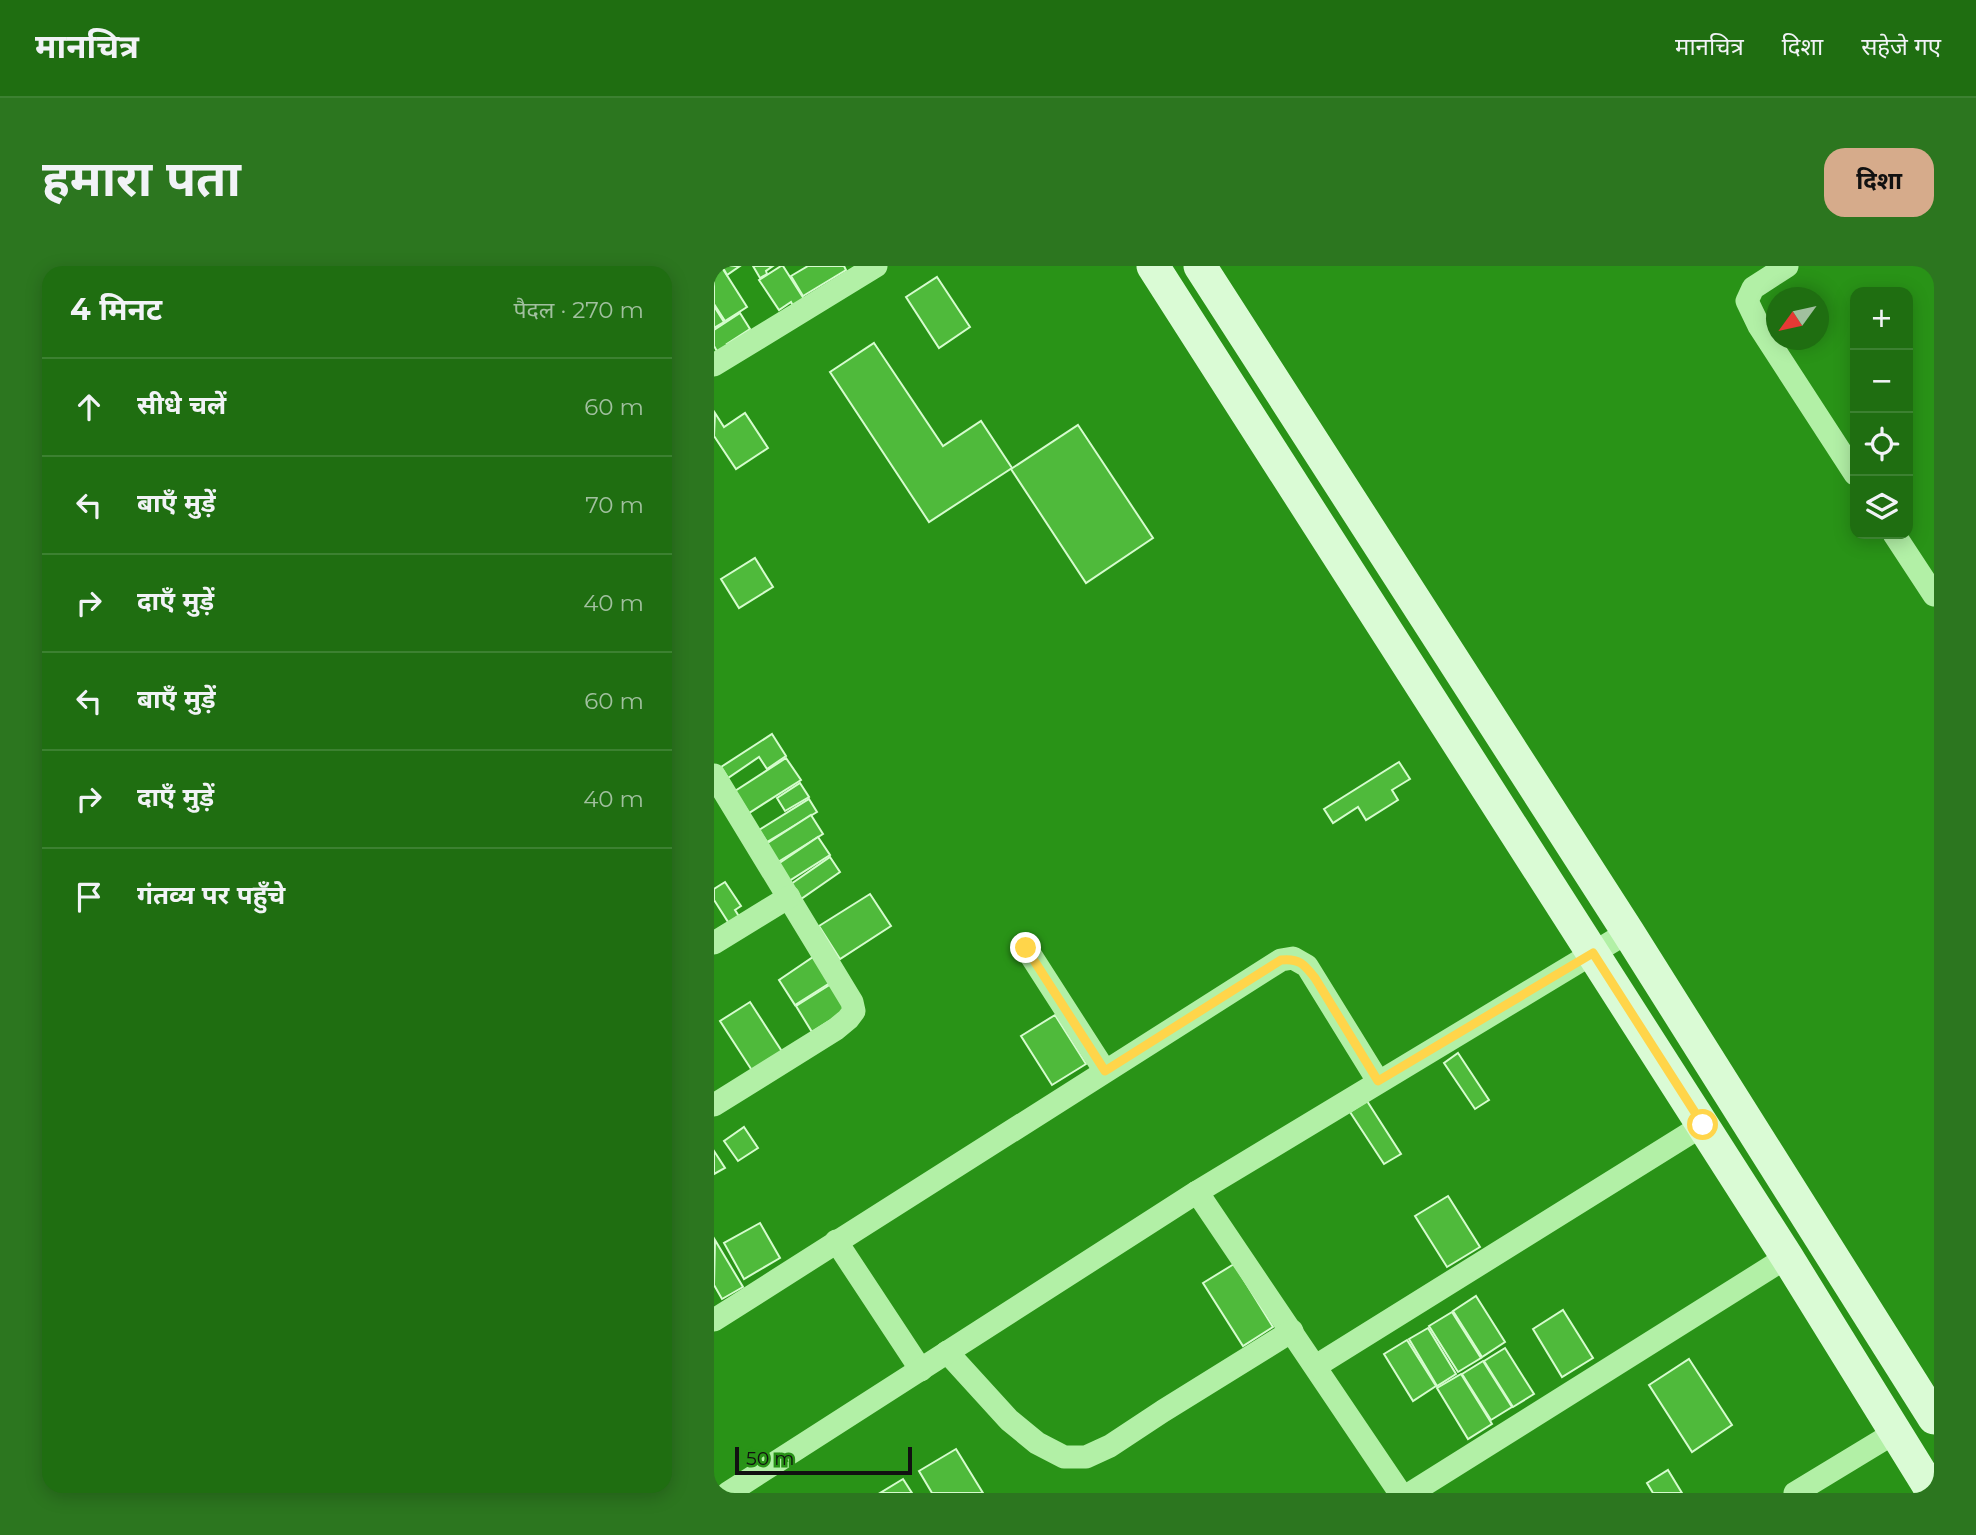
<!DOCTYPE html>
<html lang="hi">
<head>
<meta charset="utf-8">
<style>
  :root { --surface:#1f6e11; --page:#2c761f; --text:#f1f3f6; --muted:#a1c09f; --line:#3c8131; --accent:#d6ab8b }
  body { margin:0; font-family:Montserrat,"Noto Sans Devanagari",sans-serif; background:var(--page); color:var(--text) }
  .controls { position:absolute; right:21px; top:21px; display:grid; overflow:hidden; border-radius:14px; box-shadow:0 4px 18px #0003 }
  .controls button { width:63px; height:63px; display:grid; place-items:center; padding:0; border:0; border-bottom:2px solid var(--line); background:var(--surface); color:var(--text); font:35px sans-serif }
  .compass { position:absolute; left:1052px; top:21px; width:63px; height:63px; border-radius:50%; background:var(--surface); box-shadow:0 4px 18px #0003; rotate:237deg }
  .scale { position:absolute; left:21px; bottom:18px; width:177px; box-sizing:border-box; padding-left:7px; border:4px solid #111; border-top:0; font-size:19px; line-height:24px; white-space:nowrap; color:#111; -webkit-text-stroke:5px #299317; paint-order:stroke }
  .stop { position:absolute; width:21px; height:21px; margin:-16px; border:5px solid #ffd54a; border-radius:50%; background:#fff }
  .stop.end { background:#ffd54a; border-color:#fff; box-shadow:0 2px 7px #0008 }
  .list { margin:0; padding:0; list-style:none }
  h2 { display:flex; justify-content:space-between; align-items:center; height:91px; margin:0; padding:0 28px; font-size:30px }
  h2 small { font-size:23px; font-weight:400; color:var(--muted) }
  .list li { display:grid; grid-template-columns:46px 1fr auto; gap:21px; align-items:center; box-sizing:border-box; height:98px; padding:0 28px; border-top:2px solid var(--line) }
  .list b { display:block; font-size:26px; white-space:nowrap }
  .list em { font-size:23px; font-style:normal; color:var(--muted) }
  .icon { flex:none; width:38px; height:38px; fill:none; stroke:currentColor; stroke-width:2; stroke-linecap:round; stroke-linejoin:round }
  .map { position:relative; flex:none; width:1220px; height:1227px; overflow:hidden; border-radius:21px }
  header { display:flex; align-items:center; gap:42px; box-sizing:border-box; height:98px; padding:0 35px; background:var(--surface); border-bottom:2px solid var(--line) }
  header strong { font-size:33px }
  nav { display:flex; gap:38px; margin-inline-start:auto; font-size:24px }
  .intro { display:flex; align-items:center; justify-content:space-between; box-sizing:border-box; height:168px; padding:0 42px }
  h1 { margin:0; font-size:49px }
  .button { padding:18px 32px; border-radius:21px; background:var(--accent); color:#111; font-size:24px; font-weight:700 }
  main { display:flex; gap:42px; padding:0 42px }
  aside { flex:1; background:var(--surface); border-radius:21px; box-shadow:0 4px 18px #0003 }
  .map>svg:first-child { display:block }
  .building { fill:#4fba3b; stroke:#d5fccd; stroke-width:2 }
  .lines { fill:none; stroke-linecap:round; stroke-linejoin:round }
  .street { stroke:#b2f0a6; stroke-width:23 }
  .secondary { stroke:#dafbd5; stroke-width:33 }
  .route { stroke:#ffd54a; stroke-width:9 }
</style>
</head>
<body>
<header>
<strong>मानचित्र</strong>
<nav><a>मानचित्र</a><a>दिशा</a><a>सहेजे गए</a></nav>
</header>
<div class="intro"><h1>हमारा पता</h1><a class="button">दिशा</a></div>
<main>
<aside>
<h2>4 मिनट<small>पैदल · 270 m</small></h2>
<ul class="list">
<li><svg class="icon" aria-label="ahead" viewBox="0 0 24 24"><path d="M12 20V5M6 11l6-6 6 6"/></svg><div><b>सीधे चलें</b></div><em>60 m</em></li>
<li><svg class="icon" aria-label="left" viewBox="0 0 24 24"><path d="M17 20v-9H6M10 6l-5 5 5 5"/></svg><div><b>बाएँ मुड़ें</b></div><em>70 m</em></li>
<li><svg class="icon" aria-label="right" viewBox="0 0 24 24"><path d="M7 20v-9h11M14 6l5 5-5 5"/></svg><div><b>दाएँ मुड़ें</b></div><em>40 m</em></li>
<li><svg class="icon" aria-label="left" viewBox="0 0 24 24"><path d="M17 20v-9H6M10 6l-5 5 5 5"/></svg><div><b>बाएँ मुड़ें</b></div><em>60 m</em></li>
<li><svg class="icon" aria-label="right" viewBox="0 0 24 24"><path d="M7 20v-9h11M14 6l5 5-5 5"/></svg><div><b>दाएँ मुड़ें</b></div><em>40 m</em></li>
<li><svg class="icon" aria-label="arrive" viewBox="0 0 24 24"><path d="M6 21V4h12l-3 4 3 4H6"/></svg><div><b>गंतव्य पर पहुँचे</b></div></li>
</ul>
</aside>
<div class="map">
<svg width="1220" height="1227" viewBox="0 0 1220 1227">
  <rect width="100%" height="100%" fill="#299317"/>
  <!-- building -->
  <g class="building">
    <path d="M 0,0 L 7,0 L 33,41 L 11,55 L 0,38 Z"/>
    <path d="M 8,0 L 26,0 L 13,9 Z"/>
    <path d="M 39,0 L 59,0 L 52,5 L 53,8 L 46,12 Z"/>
    <path d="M 67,0 L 69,0 L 90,33 L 79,40 L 77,36 L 65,44 L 45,14 Z"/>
    <path d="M 94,0 L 130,0 L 132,4 L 89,30 L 77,10 Z"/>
    <path d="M 223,11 L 256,61 L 225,82 L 192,31 Z"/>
    <path d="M 0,40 L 10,56 L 0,62 Z"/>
    <path d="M 26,47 L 36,63 L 13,78 L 15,80 L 4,87 L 0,80 L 0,64 Z"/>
    <path d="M 160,77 L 229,180 L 267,155 L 298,202 L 215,256 L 116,106 Z"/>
    <path d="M 1,147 L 10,161 L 31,147 L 54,182 L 22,203 L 0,170 Z"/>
    <path d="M 364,159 L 439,272 L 372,317 L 297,203 Z"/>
    <path d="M 41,292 L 59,321 L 25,342 L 7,313 Z"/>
    <path d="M 58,468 L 72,490 L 53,503 L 45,491 L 14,512 L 7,501 Z"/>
    <path d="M 72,492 L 87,514 L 35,547 L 21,525 Z"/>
    <path d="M 685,496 L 696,513 L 678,524 L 684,534 L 652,554 L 644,541 L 619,557 L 610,543 Z"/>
    <path d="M 86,517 L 95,531 L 71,545 L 63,532 Z"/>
    <path d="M 95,533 L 103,546 L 53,576 L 45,564 Z"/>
    <path d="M 97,549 L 109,568 L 64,596 L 52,578 Z"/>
    <path d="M 104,571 L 116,589 L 75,615 L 64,598 Z"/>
    <path d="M 116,591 L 126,606 L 87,633 L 77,618 Z"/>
    <path d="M 11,616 L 27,640 L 21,644 L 26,652 L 16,659 L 0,634 L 0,623 Z"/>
    <path d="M 156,628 L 177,660 L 126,693 L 105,660 Z"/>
    <path d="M 102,689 L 119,715 L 81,739 L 65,714 Z"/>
    <path d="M 117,718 L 134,743 L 98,766 L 82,740 Z"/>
    <path d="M 36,736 L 69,787 L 39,806 L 6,755 Z"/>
    <path d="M 341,749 L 372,798 L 338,819 L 307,770 Z"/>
    <path d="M 744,787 L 775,834 L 761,843 L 730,797 Z"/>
    <path d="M 653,835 L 687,888 L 670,898 L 636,846 Z"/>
    <path d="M 30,861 L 44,882 L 24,895 L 10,875 Z"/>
    <path d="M 0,885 L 11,902 L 0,908 Z"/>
    <path d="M 734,930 L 766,981 L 733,1001 L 701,950 Z"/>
    <path d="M 46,957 L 66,992 L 30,1013 L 10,977 Z"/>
    <path d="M 1,974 L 29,1021 L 8,1033 L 0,1019 Z"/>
    <path d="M 520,998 L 559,1061 L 529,1080 L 489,1017 Z"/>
    <path d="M 762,1030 L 791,1076 L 768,1091 L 739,1045 Z"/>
    <path d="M 849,1044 L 879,1092 L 848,1111 L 819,1063 Z"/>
    <path d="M 738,1046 L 767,1092 L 744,1106 L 715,1060 Z"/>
    <path d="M 714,1062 L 742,1108 L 723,1120 L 695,1073 Z"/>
    <path d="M 693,1074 L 722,1120 L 699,1135 L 670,1088 Z"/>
    <path d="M 791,1082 L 820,1128 L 799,1141 L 770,1095 Z"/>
    <path d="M 975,1093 L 1018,1159 L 978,1186 L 935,1119 Z"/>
    <path d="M 769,1095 L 798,1141 L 777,1154 L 748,1108 Z"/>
    <path d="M 747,1108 L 778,1158 L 754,1173 L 723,1122 Z"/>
    <path d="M 242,1183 L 269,1227 L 218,1227 L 205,1205 Z"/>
    <path d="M 954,1204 L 968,1227 L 939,1227 L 933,1217 Z"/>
    <path d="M 189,1213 L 198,1227 L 166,1227 Z"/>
  </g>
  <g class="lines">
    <!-- street -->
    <g class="street">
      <path d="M 1073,0 L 1039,22 L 1033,35 L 1045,60 L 1141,208"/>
      <path d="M 0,99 L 162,0"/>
      <path d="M 1180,268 L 1220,329"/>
      <path d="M 0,509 L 138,736 L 140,745 L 134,753 L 122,763 L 0,839"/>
      <path d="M 0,677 L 75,631"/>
      <path d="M 312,682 L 391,805"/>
      <path d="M 483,926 L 686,1227"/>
      <path d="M 122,975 L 207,1104"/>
      <path d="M 0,1054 L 567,694 L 579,692 L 593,700 L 664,815"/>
      <path d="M 233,1086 L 295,1154 L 323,1177 L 350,1191 L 372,1191 L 396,1180 L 449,1145 L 578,1065"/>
      <path d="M 602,1100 L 989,859"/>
      <path d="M 14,1227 L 483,926 L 914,666"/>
      <path d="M 697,1227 L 1073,991"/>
      <path d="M 1081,1227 L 1180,1167"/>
    </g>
    <!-- secondary -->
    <g class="secondary">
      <path d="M 439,0 L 1073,991 L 1219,1227"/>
      <path d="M 486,0 L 914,666 L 1220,1152"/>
    </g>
  </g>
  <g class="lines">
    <!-- route -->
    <path class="route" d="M 312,682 L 391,805 L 567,694 C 585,692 590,698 601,712 L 664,815 L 879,687 L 989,859"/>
  </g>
</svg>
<div class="controls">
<button>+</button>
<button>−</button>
<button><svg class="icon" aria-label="locate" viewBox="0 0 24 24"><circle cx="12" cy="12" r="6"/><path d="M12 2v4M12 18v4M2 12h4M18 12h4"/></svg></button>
<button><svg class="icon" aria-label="layers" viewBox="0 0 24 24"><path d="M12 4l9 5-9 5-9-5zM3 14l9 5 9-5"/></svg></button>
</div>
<svg class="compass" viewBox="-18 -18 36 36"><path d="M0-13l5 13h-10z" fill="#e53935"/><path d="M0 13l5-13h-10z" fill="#a1c09f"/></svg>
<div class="scale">50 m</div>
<div class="stop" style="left:989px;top:859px"></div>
<div class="stop end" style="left:312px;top:682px"></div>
</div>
</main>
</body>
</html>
